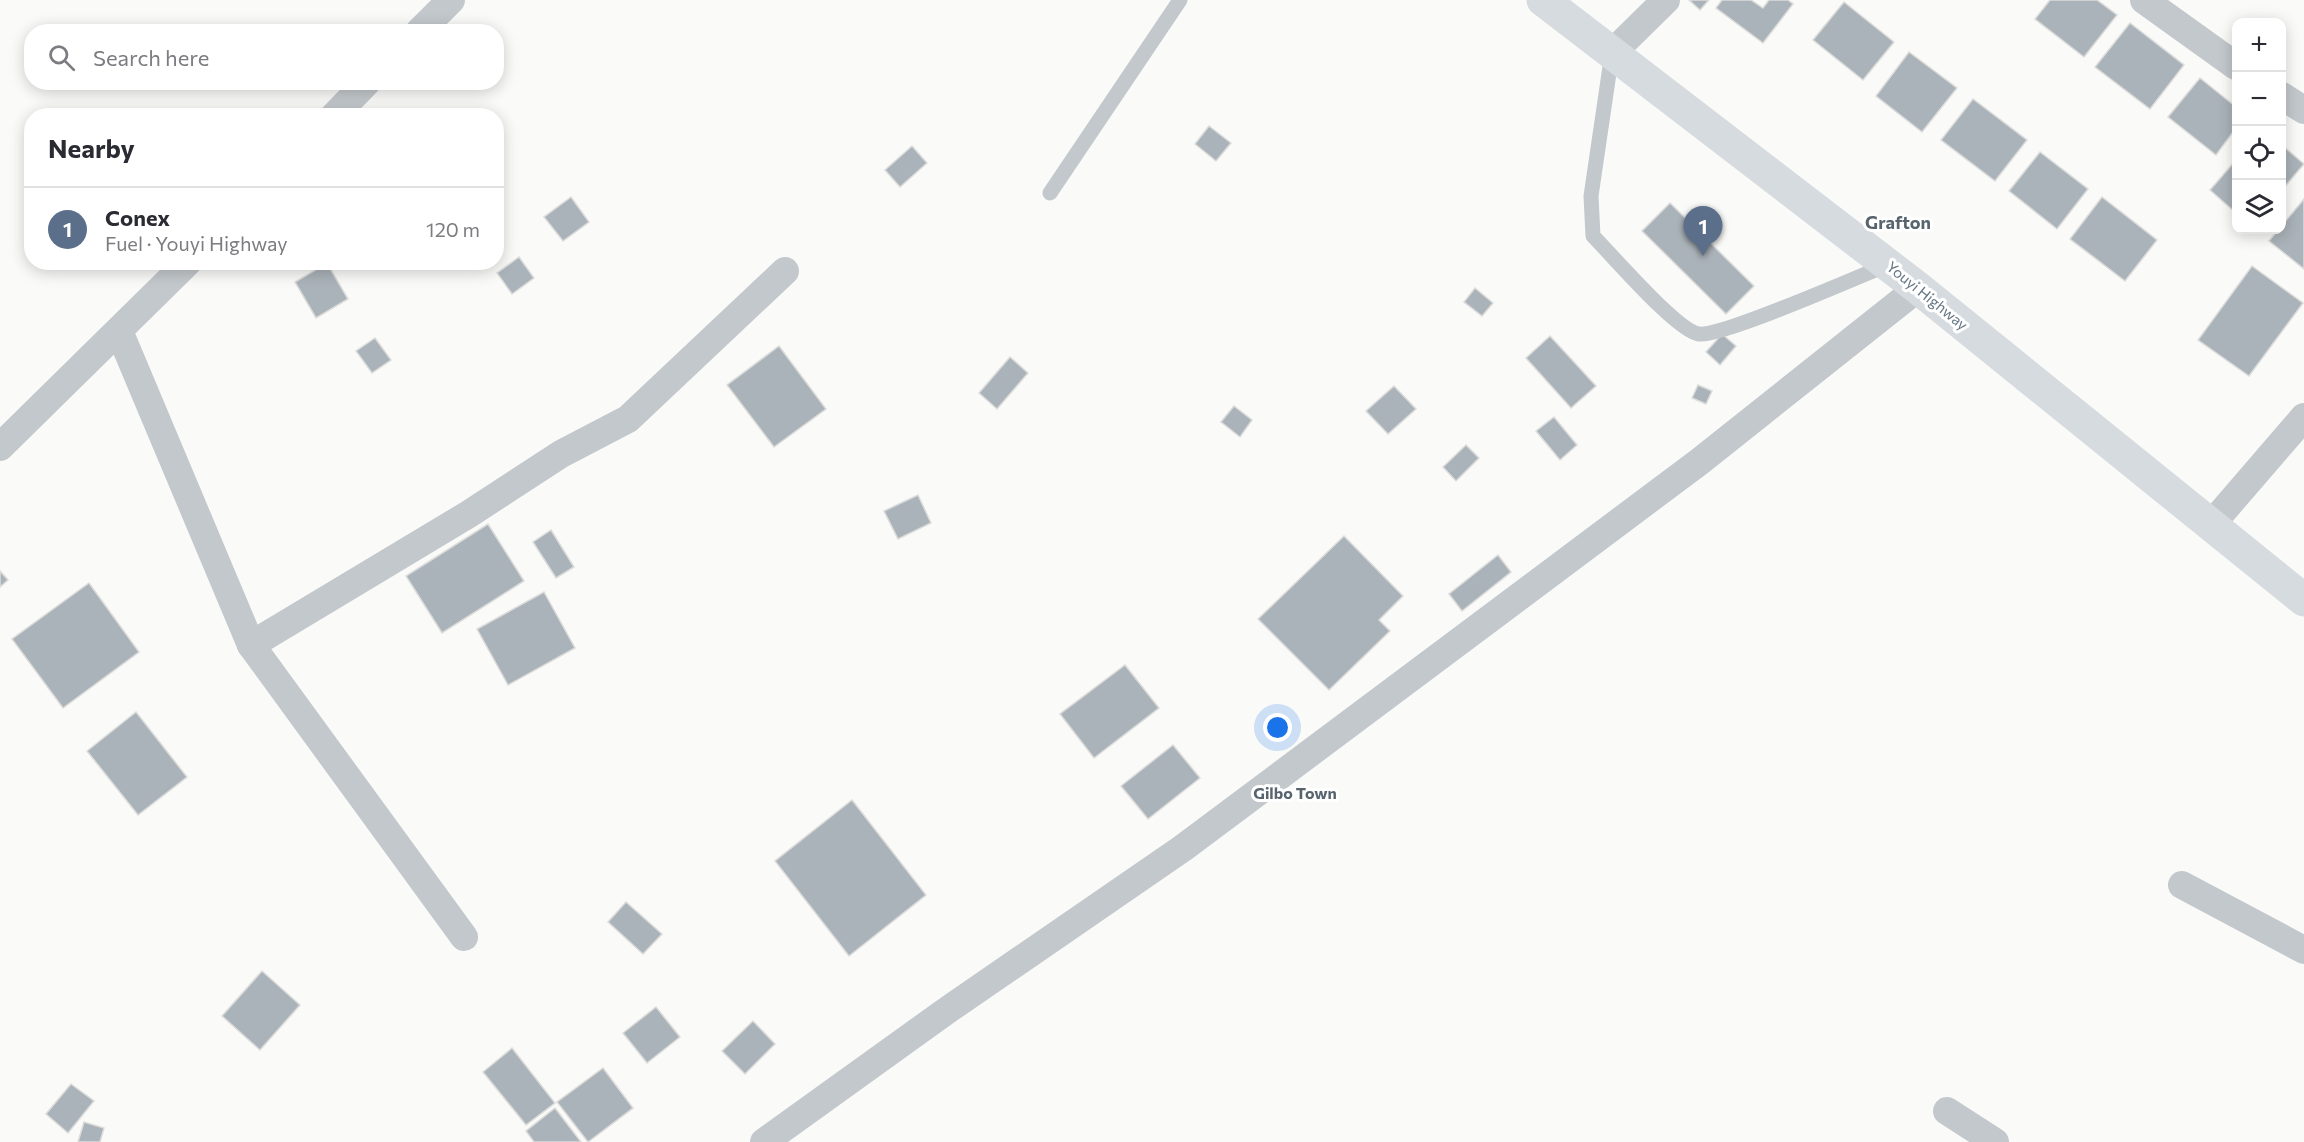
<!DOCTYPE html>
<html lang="en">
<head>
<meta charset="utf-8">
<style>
  :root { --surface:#fff; --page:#f7f7f7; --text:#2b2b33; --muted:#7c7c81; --line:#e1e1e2; --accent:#ea580c }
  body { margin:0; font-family:Commissioner,sans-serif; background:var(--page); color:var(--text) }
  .controls { position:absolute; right:18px; top:18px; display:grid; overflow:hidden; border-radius:12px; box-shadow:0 3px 15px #0003 }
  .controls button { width:54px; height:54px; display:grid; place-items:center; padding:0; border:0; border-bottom:2px solid var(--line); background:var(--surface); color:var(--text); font:30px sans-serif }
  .you { position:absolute; left:1278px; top:728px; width:21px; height:21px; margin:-15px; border:4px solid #fff; border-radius:50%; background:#1a73e8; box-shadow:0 0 0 9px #1a73e833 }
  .badge { display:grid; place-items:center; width:39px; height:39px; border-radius:50%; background:var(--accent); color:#fff; font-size:20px; font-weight:700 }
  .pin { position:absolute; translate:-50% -50px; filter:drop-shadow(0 2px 3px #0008) }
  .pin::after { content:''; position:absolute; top:32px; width:21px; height:18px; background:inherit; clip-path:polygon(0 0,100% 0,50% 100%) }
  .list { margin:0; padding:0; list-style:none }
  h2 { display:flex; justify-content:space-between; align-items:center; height:78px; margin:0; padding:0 24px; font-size:26px }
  h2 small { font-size:20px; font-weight:400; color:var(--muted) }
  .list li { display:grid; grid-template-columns:39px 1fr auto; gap:18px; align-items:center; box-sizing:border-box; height:84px; padding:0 24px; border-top:2px solid var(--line) }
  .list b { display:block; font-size:22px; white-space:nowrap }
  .list p { margin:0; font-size:20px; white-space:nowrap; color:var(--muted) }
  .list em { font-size:20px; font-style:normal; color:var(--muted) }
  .icon { flex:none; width:33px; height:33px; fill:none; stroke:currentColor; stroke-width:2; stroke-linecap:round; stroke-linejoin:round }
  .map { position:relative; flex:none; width:2304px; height:1142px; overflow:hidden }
  .search { position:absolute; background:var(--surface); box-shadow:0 3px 15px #0003; left:24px; top:24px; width:480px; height:66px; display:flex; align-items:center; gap:15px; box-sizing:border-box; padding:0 21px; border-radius:24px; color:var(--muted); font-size:22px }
  .panel { position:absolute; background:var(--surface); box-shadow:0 3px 15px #0003; left:24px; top:108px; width:480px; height:162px; border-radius:24px }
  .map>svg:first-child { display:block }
  .building { fill:#aab3b9; stroke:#dcdcda; stroke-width:1.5 }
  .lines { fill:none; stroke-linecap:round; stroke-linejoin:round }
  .service { stroke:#c3c8cc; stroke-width:15 }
  .minor { stroke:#c3c8cc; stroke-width:28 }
  .primary { stroke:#d6dbdf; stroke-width:33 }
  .labels { text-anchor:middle; stroke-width:6; stroke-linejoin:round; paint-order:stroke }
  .street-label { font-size:15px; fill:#657683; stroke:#fff }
  .neighbourhood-label { font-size:16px; font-weight:bold; fill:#57646e; stroke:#fff }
  .quarter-label { font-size:18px; font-weight:bold; fill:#57646e; stroke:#fff }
</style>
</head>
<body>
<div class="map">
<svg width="2304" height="1142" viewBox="0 0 2304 1142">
  <rect width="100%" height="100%" fill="#fafaf8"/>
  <!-- building -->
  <g class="building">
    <path d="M 1689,0 L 1709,0 L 1700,10 Z"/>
    <path d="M 1722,0 L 1751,0 L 1763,8 L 1769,0 L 1788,0 L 1793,4 L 1763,43 L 1716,8 Z"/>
    <path d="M 2050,0 L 2097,0 L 2117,15 L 2084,57 L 2035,19 Z"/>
    <path d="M 1844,2 L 1894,42 L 1863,80 L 1813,40 Z"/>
    <path d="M 2130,23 L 2184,65 L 2150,109 L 2095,67 Z"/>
    <path d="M 1909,52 L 1957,88 L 1922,132 L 1876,96 Z"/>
    <path d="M 2200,78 L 2236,107 L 2236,128 L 2216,155 L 2168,117 Z"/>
    <path d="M 1973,99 L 2027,140 L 1995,181 L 1941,140 Z"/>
    <path d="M 1209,126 L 1231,143 L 1216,161 L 1195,144 Z"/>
    <path d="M 2282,145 L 2304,164 L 2282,190 Z"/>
    <path d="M 912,146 L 927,163 L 900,187 L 885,170 Z"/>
    <path d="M 2040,152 L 2088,189 L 2057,229 L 2009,191 Z"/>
    <path d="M 2236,160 L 2236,213 L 2210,190 Z"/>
    <path d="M 571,197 L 589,222 L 563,241 L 544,217 Z"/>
    <path d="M 2102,197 L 2157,240 L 2125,281 L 2070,239 Z"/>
    <path d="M 2304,199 L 2304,269 L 2269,241 Z"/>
    <path d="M 1670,203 L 1754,286 L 1726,314 L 1642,231 Z"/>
    <path d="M 519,257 L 534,278 L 512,294 L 497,273 Z"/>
    <path d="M 327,263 L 348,299 L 316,318 L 295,282 Z"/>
    <path d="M 2252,266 L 2303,303 L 2249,376 L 2198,340 Z"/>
    <path d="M 1475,288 L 1493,303 L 1482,316 L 1464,302 Z"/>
    <path d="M 1722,334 L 1736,346 L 1720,365 L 1706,352 Z"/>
    <path d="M 1550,336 L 1596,386 L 1571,408 L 1526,358 Z"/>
    <path d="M 375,338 L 391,360 L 372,373 L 356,351 Z"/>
    <path d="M 779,346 L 826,409 L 774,447 L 727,385 Z"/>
    <path d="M 1010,357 L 1028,373 L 997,409 L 979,393 Z"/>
    <path d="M 1698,385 L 1712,391 L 1706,404 L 1692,398 Z"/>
    <path d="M 1394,386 L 1416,409 L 1388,434 L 1366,411 Z"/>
    <path d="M 1234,406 L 1252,420 L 1240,437 L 1221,422 Z"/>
    <path d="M 1554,417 L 1577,445 L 1560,460 L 1536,431 Z"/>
    <path d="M 1466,445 L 1479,458 L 1456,481 L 1443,467 Z"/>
    <path d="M 918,495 L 931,523 L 898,539 L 884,511 Z"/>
    <path d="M 488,524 L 524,581 L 442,633 L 406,576 Z"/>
    <path d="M 551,530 L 574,567 L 556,578 L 533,542 Z"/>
    <path d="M 1344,536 L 1403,596 L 1379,620 L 1390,631 L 1329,690 L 1258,619 Z"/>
    <path d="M 1498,555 L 1511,572 L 1462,611 L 1449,594 Z"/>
    <path d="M 0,571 L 8,580 L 0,587 Z"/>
    <path d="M 89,583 L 139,652 L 63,708 L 12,639 Z"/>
    <path d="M 544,592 L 575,648 L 508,685 L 477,629 Z"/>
    <path d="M 1125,665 L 1159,708 L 1094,758 L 1060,714 Z"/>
    <path d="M 136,712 L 187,777 L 138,815 L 87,751 Z"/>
    <path d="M 1173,745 L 1200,778 L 1148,819 L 1121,786 Z"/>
    <path d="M 852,800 L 926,895 L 849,956 L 775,861 Z"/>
    <path d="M 626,902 L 662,934 L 643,954 L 608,922 Z"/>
    <path d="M 262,971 L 300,1005 L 260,1050 L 222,1016 Z"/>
    <path d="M 656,1007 L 680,1037 L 647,1063 L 623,1033 Z"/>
    <path d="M 753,1021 L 775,1044 L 745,1074 L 722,1051 Z"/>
    <path d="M 512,1048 L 555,1103 L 526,1125 L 483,1072 Z"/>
    <path d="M 603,1068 L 633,1108 L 588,1142 L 557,1102 Z"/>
    <path d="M 71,1084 L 94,1101 L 68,1133 L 46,1114 Z"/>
    <path d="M 555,1108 L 581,1142 L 534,1142 L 526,1131 Z"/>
    <path d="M 84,1122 L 104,1128 L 100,1142 L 78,1142 Z"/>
  </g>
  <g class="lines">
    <!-- service -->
    <g class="service">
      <path d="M 1612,53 L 1591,196 L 1593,236 C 1612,255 1677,331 1699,334 C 1721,337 1858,277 1887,265"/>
      <path d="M 1050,193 L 1180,0"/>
    </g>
    <!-- minor -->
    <g class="minor">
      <path d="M 2144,0 L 2236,66"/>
      <path d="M 419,32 L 451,0"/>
      <path d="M 1612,53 L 1666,0"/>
      <path d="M 2282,96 L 2304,110"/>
      <path d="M 334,116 L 367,82"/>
      <path d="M 119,331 L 251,645 L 464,937"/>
      <path d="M 0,447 L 188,262"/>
      <path d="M 2210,526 L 2304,417"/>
      <path d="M 251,645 L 469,514 L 561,454 L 628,419 L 785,271"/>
      <path d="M 2182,885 L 2304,950"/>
      <path d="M 1947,1111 L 1995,1142"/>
      <path d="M 764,1142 L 949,1009 L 1183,848 L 1699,462 L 1918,288"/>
    </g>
    <!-- primary -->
    <path class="primary" d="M 1543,0 L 1918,288 L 2304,600"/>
  </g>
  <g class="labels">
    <!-- street labels -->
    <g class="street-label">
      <text transform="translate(1927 296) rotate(39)" y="5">Youyi Highway</text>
    </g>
    <!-- neighbourhood labels -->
    <g class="neighbourhood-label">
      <text x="1295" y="799">Gilbo Town</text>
    </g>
    <!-- quarter labels -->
    <g class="quarter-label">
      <text x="1898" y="229">Grafton</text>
    </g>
  </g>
</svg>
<div class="controls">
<button>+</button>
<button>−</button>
<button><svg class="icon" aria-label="locate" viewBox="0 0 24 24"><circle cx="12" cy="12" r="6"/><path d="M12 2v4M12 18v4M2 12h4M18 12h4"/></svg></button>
<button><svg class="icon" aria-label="layers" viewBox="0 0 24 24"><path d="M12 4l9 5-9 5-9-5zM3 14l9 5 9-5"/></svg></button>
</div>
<div class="you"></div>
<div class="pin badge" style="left:1703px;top:256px;background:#5c6f8a">1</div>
<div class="search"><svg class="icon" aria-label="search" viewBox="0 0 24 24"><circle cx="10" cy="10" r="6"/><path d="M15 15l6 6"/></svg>Search here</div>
<section class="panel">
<h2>Nearby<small></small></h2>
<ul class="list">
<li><span class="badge" style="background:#5c6f8a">1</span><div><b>Conex</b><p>Fuel · Youyi Highway</p></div><em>120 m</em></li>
</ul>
</section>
</div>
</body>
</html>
